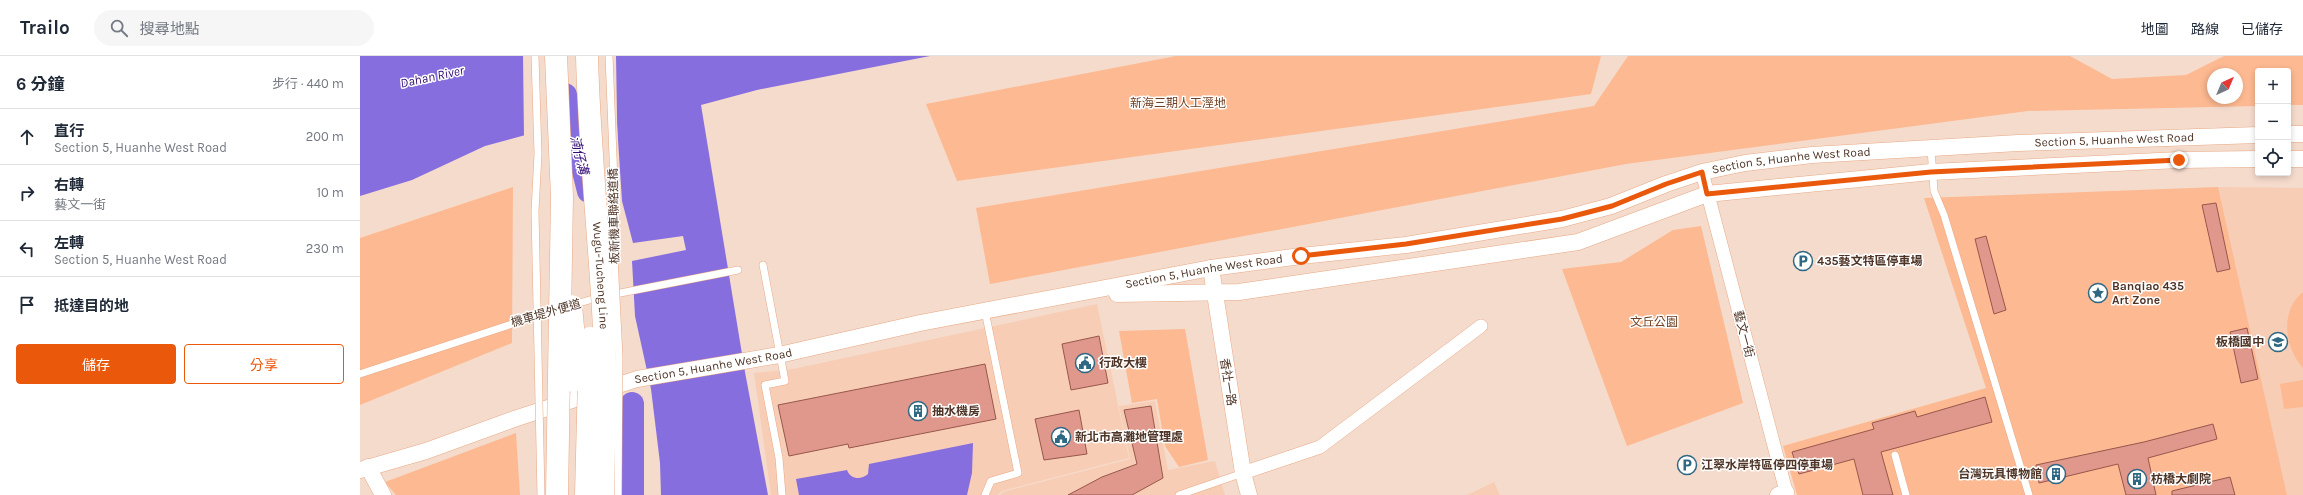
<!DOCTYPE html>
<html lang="zh-TW">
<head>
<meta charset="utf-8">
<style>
  :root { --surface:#fff; --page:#f6f6f7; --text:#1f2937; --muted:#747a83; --line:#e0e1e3; --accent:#ea580c }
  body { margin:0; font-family:Karla,"Noto Sans TC",sans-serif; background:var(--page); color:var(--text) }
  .controls { position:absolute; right:12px; top:12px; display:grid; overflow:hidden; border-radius:4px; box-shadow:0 2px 6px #0003 }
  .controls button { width:36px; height:36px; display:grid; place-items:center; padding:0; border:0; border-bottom:1px solid var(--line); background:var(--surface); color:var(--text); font:20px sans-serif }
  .compass { position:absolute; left:1847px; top:12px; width:36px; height:36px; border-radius:50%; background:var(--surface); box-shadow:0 2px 6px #0003; rotate:44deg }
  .stop { position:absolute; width:12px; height:12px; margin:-9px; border:3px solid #ea580c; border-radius:50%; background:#fff }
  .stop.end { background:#ea580c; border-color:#fff; box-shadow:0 1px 4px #0008 }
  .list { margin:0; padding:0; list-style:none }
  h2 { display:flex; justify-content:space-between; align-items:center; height:52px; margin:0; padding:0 16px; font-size:17px }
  h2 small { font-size:13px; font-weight:400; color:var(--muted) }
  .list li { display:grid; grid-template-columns:26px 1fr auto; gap:12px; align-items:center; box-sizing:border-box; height:56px; padding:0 16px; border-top:1px solid var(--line) }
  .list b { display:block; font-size:15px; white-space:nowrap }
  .list p { margin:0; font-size:13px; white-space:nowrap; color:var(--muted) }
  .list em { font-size:13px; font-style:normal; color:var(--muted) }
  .actions { display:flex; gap:8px; padding:12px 16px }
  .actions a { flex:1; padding:9px 0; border:1px solid var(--accent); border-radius:4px; text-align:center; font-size:14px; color:var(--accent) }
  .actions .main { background:var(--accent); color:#fff }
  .icon { flex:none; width:22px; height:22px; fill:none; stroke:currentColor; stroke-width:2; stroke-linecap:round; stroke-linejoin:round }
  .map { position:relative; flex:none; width:1943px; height:439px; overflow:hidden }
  header { display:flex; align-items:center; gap:24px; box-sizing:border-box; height:56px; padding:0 20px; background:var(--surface); border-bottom:1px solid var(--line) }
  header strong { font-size:19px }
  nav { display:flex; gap:22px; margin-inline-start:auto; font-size:14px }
  .search { width:280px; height:36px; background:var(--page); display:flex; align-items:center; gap:10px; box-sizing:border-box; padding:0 14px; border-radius:22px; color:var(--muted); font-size:15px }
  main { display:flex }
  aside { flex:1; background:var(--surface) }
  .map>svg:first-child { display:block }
  .built { fill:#f8cdb5 }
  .green { fill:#fdb991; fill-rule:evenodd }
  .water { fill:#866ede }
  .pier { fill:#f5dbcc }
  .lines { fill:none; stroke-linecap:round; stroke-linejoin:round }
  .river { stroke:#866ede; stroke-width:24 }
  .building { fill:#df988b; stroke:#98574c }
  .service-casing { stroke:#e7a985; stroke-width:8 }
  .minor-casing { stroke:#e7a985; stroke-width:14 }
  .tertiary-casing { stroke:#e7a985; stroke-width:17 }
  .service { stroke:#fff; stroke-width:7 }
  .minor { stroke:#fff; stroke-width:13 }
  .tertiary { stroke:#fff; stroke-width:16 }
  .service-bridge-casing { stroke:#e7a985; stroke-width:8; stroke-linecap:butt }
  .trunk-bridge-casing { stroke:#e7a985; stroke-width:23; stroke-linecap:butt }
  .service-bridge { stroke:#fff; stroke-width:7 }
  .trunk-bridge { stroke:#fff; stroke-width:22 }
  .route { stroke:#ea580c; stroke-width:5 }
  .labels { text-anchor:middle; stroke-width:3; stroke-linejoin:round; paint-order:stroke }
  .park-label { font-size:12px; fill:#6d3e21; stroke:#fff }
  .street-label { font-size:12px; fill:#4e3426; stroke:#fff }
  .poi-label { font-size:12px; font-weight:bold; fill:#4e3426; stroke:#fff; text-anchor:start }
  .water-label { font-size:13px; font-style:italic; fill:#340d74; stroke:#fff }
</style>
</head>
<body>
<header>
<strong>Trailo</strong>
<div class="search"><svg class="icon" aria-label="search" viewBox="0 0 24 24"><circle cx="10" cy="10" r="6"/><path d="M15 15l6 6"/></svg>搜尋地點</div>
<nav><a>地圖</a><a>路線</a><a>已儲存</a></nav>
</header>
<main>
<aside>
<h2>6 分鐘<small>步行 · 440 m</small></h2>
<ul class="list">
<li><svg class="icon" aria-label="ahead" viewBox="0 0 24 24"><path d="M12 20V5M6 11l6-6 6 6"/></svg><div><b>直行</b><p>Section 5, Huanhe West Road</p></div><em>200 m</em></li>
<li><svg class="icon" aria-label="right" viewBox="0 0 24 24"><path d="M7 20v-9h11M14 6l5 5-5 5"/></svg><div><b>右轉</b><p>藝文一街</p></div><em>10 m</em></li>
<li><svg class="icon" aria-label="left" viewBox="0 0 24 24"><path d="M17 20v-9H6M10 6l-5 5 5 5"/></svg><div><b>左轉</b><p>Section 5, Huanhe West Road</p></div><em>230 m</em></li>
<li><svg class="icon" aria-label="arrive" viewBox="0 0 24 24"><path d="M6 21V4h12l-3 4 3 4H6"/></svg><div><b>抵達目的地</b></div></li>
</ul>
<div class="actions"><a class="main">儲存</a><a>分享</a></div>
</aside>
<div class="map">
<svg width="1943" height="439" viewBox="0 0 1943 439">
  <rect width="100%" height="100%" fill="#f5dbcc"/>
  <!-- built -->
  <g class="built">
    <path d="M 1858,131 L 1943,132 L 1943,439 L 1927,439 Z"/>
    <path d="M 737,248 L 769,402 L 642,435 L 637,439 L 411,439 L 394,317 L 433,313 Z"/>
    <path d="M 795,345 L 808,414 L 855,405 L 865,439 L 640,439 L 643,436 L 770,403 L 759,350 Z"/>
    <path d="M 1134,426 L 1140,439 L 1107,439 Z"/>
  </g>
  <!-- green -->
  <g class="green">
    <path d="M 816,0 L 1241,0 L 1231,38 L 597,125 L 566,48 Z"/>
    <path d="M 1268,0 L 1710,0 L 1752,23 L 1826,19 L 1864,0 L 1943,0 L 1943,49 L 1928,49 L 1928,15 L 1898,15 L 1898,50 L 1668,55 L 1266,108 L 630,228 L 616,152 L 1234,50 ZM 1853,18 L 1877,18 L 1877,42 L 1853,42 Z"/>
    <path d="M 153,131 L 152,287 L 0,349 L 0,182 Z"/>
    <path d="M 1858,131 L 1927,439 L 1437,439 L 1423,390 L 1626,332 L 1564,142 Z"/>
    <path d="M 1341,170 L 1383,347 L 1267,390 L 1202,213 L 1261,206 L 1313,174 Z"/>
    <path d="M 1943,236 L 1943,312 C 1925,292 1919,255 1943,236 Z"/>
    <path d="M 825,273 L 848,404 L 819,411 L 805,390 L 797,343 L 772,347 L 759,275 Z"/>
    <path d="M 1943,324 L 1943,351 L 1924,353 L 1920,328 Z"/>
    <path d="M 156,377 L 160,439 L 36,439 L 25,426 Z"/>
  </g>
  <!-- water -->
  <g class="water">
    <path d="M 0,0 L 570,0 L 397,34 L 341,49 L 385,316 L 408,439 L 301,439 L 300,407 L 291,333 L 275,260 L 272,205 L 326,194 L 323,180 L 273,187 L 262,145 L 257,68 L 184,74 L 125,90 L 52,124 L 0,140 Z"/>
    <path d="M 613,387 L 612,417 L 607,439 L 439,439 L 436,423 L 487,414 C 491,424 501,424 508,418 L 509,408 Z"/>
  </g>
  <!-- pier -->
  <path class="pier" d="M 163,0 L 256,0 L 258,118 L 255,69 L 184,76 L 164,81 Z"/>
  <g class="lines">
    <!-- river -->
    <g class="river">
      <path d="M 205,39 L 229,135"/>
      <path d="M 272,439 L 272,348"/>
    </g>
  </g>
  <!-- building -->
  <g class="building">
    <path d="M 1856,147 L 1870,213 L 1857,216 L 1842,149 Z"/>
    <path d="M 1626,180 L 1646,254 L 1634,258 L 1615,183 Z"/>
    <path d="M 1887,272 L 1898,323 L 1881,327 L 1870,276 Z"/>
    <path d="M 739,280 L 748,327 L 711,334 L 702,288 Z"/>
    <path d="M 625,308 L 636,363 L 489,392 L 488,388 L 429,400 L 418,349 Z"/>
    <path d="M 1625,341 L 1632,366 L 1521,396 L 1533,439 L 1503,439 L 1494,403 L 1439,418 L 1432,396 L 1514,373 L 1512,367 L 1555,355 L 1557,361 Z"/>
    <path d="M 791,350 L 803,422 L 772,439 L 708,439 L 742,421 L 777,408 L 764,354 Z"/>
    <path d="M 719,354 L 727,398 L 684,404 L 675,363 Z"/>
    <path d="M 1853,368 L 1857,383 L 1788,402 L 1796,439 L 1766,439 L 1758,408 L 1679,427 L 1676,409 L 1784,386 Z"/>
    <path d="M 1870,421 L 1875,439 L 1812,439 L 1812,435 Z"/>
  </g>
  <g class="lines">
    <!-- service casing -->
    <g class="service-casing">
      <g id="service">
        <path d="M 249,0 L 254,125"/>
        <path d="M 1571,93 L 1574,135 L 1584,159 L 1669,439"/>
        <path d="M 403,209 L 425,325 L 405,329 L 419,402 L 422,439"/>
        <path d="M 250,239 L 378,214"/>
        <path d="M 212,249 L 240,241"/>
        <path d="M 0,318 L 198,253"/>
        <path d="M 1535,399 L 1546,439"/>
        <path d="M 625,439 L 631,425 L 658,417 L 625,255"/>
        <path d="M 819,439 L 883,417"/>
      </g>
    </g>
    <!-- minor casing -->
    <g class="minor-casing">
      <g id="minor">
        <path d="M 1342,116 L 1427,439"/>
        <path d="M 883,417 L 960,391 L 1121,270"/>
      </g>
    </g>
    <!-- tertiary casing -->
    <g class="tertiary-casing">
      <g id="tertiary">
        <path d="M 1928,78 L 1943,78"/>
        <path d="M 1928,103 L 1943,103"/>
        <path d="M 851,212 L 883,417 L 889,439"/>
        <path d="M 757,238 L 879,236 L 1218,186 L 1347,138 L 1571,116 L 1819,104 L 1898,103"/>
        <path d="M 8,411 L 23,439"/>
        <path id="s1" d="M 0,414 L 66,395 L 154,363 L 277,323 L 419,299 L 560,267 L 851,212 L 941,200 L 1046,189 L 1202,163 L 1251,150 L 1306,128 L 1342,116 L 1385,107 L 1452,99 L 1658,87 L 1898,79"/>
        <path d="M 1418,439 L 1426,436"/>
      </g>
    </g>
    <!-- service -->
    <use href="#service" class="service"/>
    <!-- minor -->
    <use href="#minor" class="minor"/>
    <!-- tertiary -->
    <use href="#tertiary" class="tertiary"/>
    <!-- service-bridge casing -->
    <g class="service-bridge-casing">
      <g id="service-bridge">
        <path d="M 175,0 L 178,98 L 175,155 L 181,439"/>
        <path d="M 254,125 L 254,202 L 259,301 L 258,439"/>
      </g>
    </g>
    <!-- trunk-bridge casing -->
    <g class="trunk-bridge-casing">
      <g id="trunk-bridge">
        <path d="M 196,0 L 202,141 L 197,439"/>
        <path id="s2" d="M 227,0 C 229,85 238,169 243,254 C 247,316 244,377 243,439"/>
        <path d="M 211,250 L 214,282 L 213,325"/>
        <path d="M 226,439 L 230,282"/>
      </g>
    </g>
    <!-- service-bridge -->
    <use href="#service-bridge" class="service-bridge"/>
    <!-- trunk-bridge -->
    <use href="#trunk-bridge" class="trunk-bridge"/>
  </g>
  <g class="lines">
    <!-- route -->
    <path class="route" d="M 941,200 L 1046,188 L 1202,163 L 1252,150 L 1306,128 L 1342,116 L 1347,138 L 1571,116 L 1819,104"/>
  </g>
  <!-- icons -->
  <defs>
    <g id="parking-ring" transform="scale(1)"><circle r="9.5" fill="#fff" stroke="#2f6882" stroke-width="1.5"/><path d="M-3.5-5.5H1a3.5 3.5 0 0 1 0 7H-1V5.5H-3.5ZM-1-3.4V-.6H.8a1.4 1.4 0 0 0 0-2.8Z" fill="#2f6882"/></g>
    <g id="sight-ring" transform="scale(1)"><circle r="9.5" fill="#fff" stroke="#2f6882" stroke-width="1.5"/><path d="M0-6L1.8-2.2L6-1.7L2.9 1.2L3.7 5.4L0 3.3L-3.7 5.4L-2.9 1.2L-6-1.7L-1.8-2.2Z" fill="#2f6882"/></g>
    <g id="school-ring" transform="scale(1)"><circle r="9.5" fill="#fff" stroke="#2f6882" stroke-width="1.5"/><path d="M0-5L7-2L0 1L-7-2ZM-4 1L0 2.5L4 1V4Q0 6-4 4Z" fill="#2f6882"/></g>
    <g id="civic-ring" transform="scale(1)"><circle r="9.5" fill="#fff" stroke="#2f6882" stroke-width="1.5"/><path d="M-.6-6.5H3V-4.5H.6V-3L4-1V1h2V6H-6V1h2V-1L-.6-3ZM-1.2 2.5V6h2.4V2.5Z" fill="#2f6882"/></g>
    <g id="building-ring" transform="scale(1)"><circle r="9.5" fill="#fff" stroke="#2f6882" stroke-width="1.5"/><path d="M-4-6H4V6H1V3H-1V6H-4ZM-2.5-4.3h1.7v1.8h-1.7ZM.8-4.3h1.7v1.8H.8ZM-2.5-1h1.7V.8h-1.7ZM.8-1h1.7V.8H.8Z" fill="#2f6882"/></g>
  </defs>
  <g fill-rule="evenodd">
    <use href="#parking-ring" x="1443" y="205"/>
    <use href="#sight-ring" x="1738" y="237"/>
    <use href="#school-ring" x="1918" y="286"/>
    <use href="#civic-ring" x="725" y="307"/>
    <use href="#building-ring" x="558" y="355"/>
    <use href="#civic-ring" x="701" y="381"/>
    <use href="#parking-ring" x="1327" y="409"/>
    <use href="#building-ring" x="1696" y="418"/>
    <use href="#building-ring" x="1777" y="423"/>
  </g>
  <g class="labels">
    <!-- park labels -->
    <g class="park-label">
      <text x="818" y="51">新海三期人工溼地</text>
      <text x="1294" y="270">文丘公園</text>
    </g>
    <!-- street labels -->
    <g class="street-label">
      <text dy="4" stroke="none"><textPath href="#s1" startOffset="1793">Section 5, Huanhe West Road</textPath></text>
      <text dy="4" stroke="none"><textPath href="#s1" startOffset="1469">Section 5, Huanhe West Road</textPath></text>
      <text transform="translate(254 160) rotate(-91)" y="4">板新機車聯絡道橋</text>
      <text dy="4" stroke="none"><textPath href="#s1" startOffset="869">Section 5, Huanhe West Road</textPath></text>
      <text dy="4" stroke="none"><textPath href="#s2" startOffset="220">Wugu-Tucheng Line</textPath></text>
      <text transform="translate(186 257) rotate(-16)" y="4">機車堤外便道</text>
      <text transform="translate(1384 278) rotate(75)" y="4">藝文一街</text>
      <text dy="4" stroke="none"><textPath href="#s1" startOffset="369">Section 5, Huanhe West Road</textPath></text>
      <text transform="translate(868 326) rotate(81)" y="4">香社一路</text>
    </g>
    <!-- poi labels -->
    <g class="poi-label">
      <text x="1457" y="209">435藝文特區停車場</text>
      <text x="1752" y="234">Banqiao 435<tspan x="1752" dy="14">Art Zone</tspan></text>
      <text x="1904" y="290" text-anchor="end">板橋國中</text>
      <text x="739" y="311">行政大樓</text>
      <text x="572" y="359">抽水機房</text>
      <text x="715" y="385">新北市高灘地管理處</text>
      <text x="1341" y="413">江翠水岸特區停四停車場</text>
      <text x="1682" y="422" text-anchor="end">台灣玩具博物館</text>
      <text x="1791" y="427">枋橋大劇院</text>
    </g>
    <!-- water labels -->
    <g class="water-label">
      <text transform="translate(72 20) rotate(-12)" y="5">Dahan River</text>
      <text transform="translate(220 99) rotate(76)" y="5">湳仔溝</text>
    </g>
  </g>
</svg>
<div class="controls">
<button>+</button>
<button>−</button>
<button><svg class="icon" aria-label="locate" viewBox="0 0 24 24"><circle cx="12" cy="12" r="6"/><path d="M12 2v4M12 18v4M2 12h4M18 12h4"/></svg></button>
</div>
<svg class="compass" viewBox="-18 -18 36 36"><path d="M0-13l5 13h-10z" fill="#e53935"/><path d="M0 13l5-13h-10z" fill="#747a83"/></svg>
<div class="stop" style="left:941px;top:200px"></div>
<div class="stop end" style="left:1819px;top:104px"></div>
</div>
</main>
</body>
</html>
